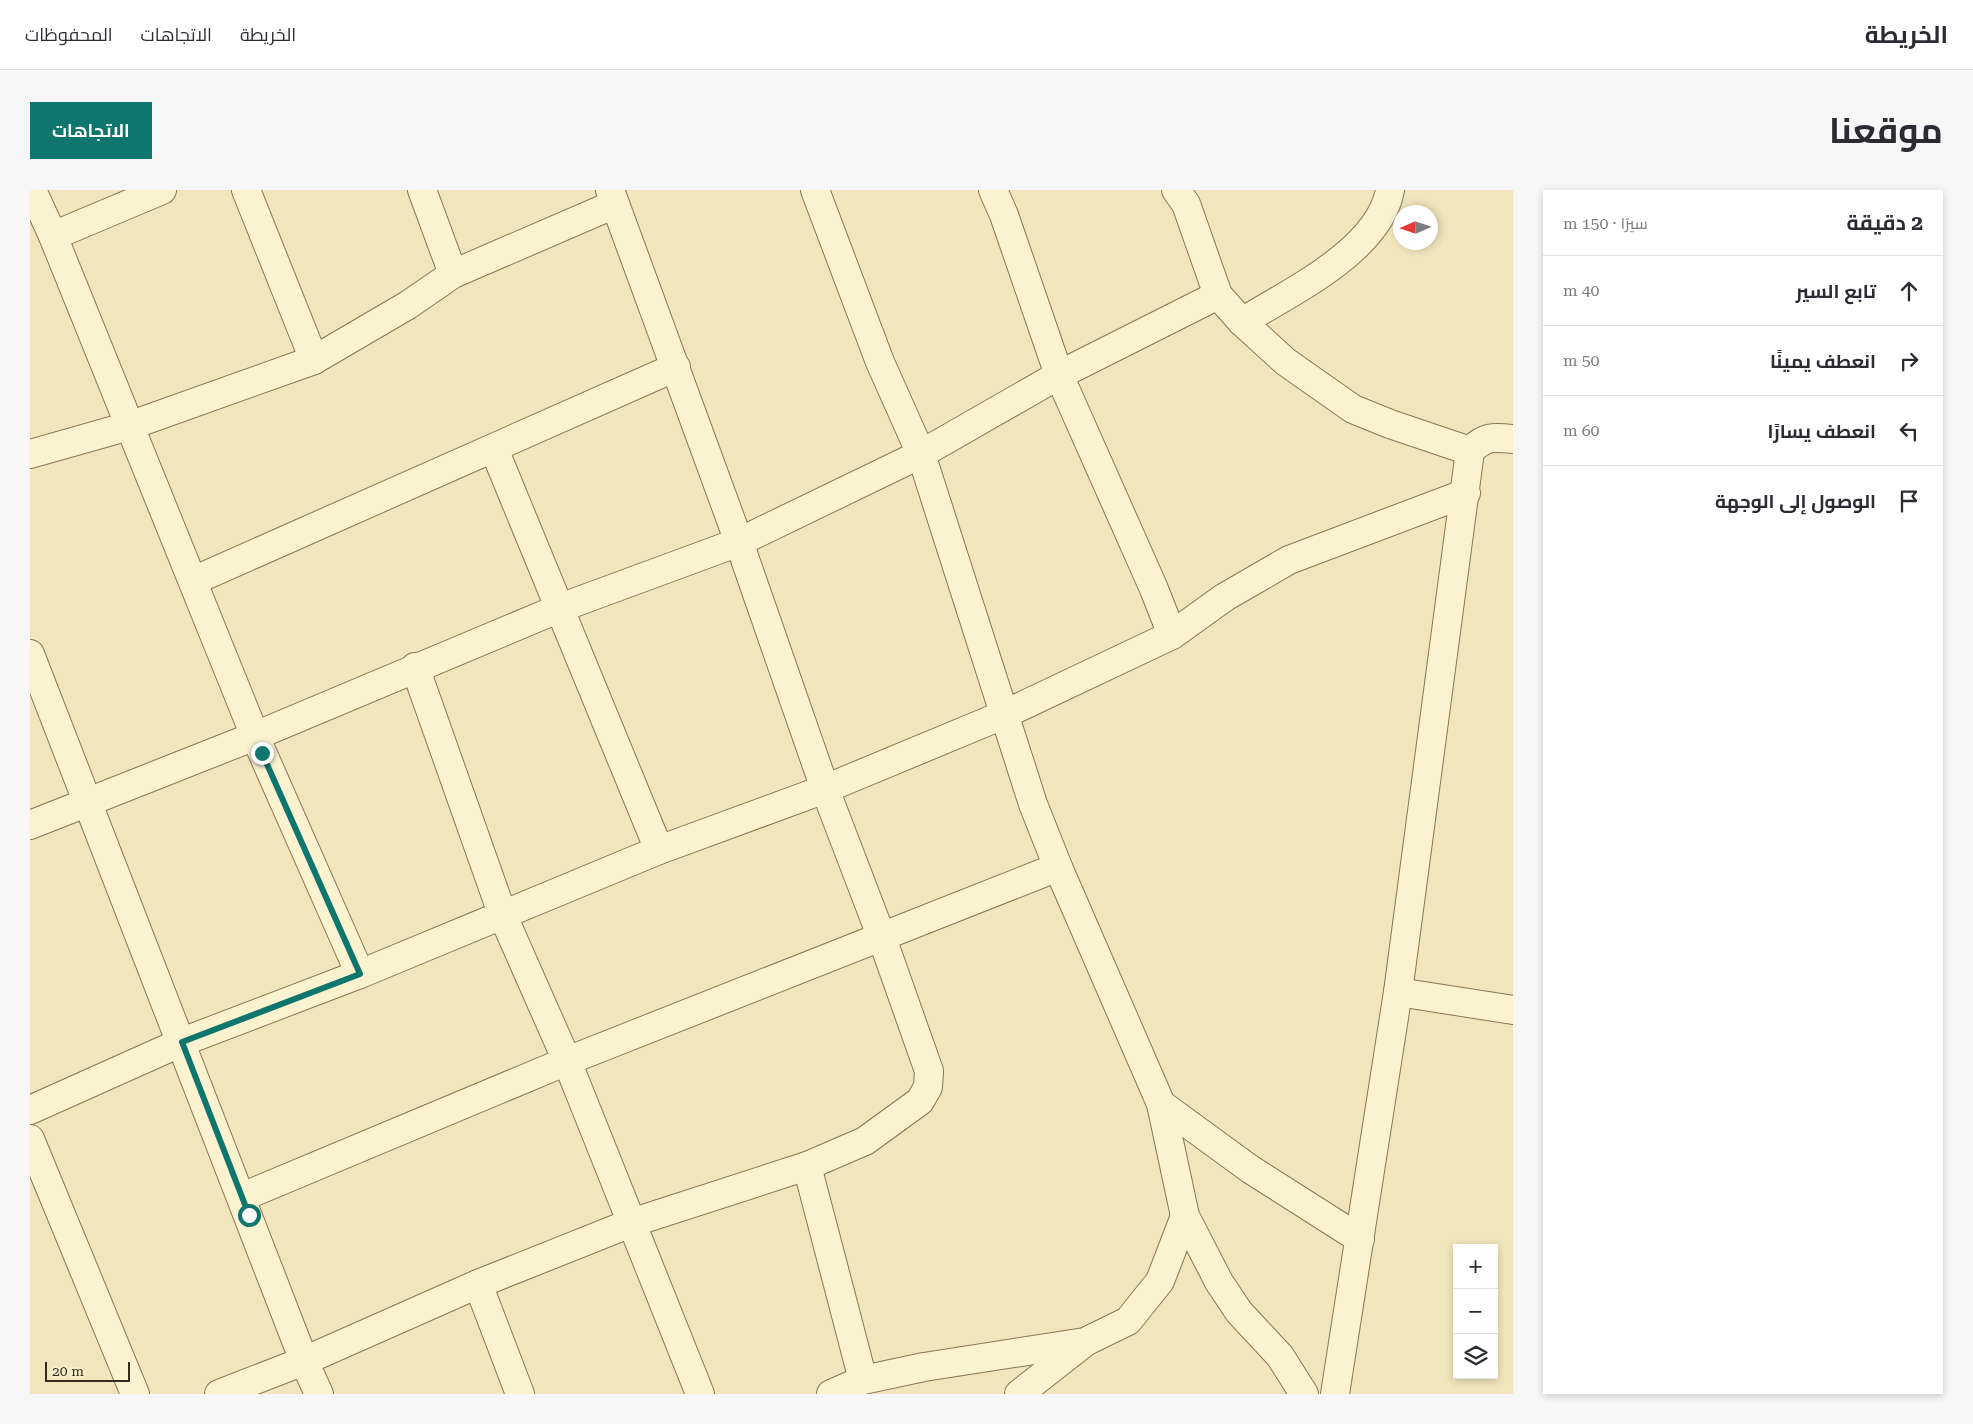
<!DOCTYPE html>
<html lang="ar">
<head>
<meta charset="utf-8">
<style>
  :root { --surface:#fff; --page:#f7f7f7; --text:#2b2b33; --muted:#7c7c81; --line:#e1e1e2; --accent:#0f766e }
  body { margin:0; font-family:"Roboto Serif",Cairo,serif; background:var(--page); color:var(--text); direction:rtl }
  .controls { position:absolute; right:15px; bottom:15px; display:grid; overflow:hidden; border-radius:0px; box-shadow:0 2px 8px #0003 }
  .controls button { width:45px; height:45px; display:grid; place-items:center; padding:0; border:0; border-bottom:1px solid var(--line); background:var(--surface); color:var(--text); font:25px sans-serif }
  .compass { position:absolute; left:1363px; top:15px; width:45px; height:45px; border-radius:50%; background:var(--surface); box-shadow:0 2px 8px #0003; rotate:267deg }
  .scale { position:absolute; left:15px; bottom:12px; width:85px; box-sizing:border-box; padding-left:5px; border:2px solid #372b1b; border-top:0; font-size:14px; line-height:18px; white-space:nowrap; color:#372b1b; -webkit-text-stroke:4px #f7efcc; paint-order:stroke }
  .stop { position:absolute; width:15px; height:15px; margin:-11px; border:4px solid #0f766e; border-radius:50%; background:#fff }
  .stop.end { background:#0f766e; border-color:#fff; box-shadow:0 1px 5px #0008 }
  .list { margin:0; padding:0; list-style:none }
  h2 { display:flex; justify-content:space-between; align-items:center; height:65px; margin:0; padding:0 20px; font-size:21px }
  h2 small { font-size:16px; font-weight:400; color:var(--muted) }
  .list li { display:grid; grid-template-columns:32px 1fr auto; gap:15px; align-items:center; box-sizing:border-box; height:70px; padding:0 20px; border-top:1px solid var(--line) }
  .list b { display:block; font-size:19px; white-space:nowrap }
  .list em { font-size:16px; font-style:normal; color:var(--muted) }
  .icon { flex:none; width:28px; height:28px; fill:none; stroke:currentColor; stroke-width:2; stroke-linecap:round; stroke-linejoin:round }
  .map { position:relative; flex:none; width:1483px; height:1204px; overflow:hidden; direction:ltr; border-radius:0px }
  header { display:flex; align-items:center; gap:30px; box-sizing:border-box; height:70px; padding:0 25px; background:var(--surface); border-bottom:1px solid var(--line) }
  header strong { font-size:24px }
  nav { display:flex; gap:28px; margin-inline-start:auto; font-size:18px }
  .intro { display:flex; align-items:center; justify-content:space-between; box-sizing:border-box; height:120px; padding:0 30px }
  h1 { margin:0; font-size:35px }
  .button { padding:12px 22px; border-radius:0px; background:var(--accent); color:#fff; font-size:18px; font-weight:700 }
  main { display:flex; gap:30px; padding:0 30px }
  aside { flex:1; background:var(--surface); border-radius:0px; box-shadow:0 2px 8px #0003 }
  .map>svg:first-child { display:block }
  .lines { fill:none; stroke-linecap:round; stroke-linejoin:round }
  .minor-casing { stroke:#897555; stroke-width:30 }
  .minor { stroke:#fbf2d0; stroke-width:28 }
  .route { stroke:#0f766e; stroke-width:6 }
</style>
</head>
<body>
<header>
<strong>الخريطة</strong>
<nav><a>الخريطة</a><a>الاتجاهات</a><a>المحفوظات</a></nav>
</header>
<div class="intro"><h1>موقعنا</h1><a class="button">الاتجاهات</a></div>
<main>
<aside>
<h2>2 دقيقة<small>سيرًا · 150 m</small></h2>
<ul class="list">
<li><svg class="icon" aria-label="ahead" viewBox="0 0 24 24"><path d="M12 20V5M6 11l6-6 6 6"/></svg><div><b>تابع السير</b></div><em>40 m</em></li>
<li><svg class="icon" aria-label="right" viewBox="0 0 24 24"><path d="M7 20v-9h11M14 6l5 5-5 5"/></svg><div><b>انعطف يمينًا</b></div><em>50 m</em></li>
<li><svg class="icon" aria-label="left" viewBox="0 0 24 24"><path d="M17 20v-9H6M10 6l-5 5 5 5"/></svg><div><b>انعطف يسارًا</b></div><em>60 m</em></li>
<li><svg class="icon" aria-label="arrive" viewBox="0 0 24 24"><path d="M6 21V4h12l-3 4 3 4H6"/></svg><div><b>الوصول إلى الوجهة</b></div></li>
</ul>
</aside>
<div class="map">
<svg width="1483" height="1204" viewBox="0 0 1483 1204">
  <rect width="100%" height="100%" fill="#f0e5bc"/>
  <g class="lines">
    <!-- minor casing -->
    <g class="minor-casing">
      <g id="minor">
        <path d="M 2,0 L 23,46 L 225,546 L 330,784"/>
        <path d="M 216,0 L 284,170"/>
        <path d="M 392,0 L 423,84"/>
        <path d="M 785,0 L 850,172 L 891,264 L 1003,614 L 1028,677 L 1131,914 L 1155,1026 L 1189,1092 L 1209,1122 L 1250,1166 L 1274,1204"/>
        <path d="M 963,0 L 974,25 L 1029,185 L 1124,399 L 1142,445"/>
        <path d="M 1146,0 L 1156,14 L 1188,105 L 1212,132 L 1256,172 L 1323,219 L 1360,234 L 1440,261"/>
        <path d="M 23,46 L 132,0"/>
        <path d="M 1212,132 C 1260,102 1349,61 1360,0"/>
        <path d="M 464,259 L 629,660"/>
        <path d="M 0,264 L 99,236 L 284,170 L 378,115 L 423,84 L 585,14"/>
        <path d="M 163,391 L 646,177"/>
        <path d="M 0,464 L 274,1171 L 289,1204"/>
        <path d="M 385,477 L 473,726 L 537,871 L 670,1204"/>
        <path d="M 0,635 L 225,546 L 530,418 L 709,352 L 891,264 L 1029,185 L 1188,105"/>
        <path d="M 1368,802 L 1483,820"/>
        <path d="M 1131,914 L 1220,979 L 1330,1049"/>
        <path d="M 0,920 L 152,852 L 330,784 L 629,660 L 795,599 L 973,525 L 1142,445 L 1195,407 L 1259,370 L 1436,303"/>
        <path d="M 0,949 L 105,1204"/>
        <path d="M 777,976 L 833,1190"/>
        <path d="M 212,1007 L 537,871 L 1028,677"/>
        <path d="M 448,1094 L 490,1204"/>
        <path d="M 189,1204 L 274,1171 L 448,1094 L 601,1033 L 777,976 L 835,951 L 890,911 L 898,897 L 899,881 L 852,748 L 795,599 L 709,352 L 580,0"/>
        <path d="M 801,1204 L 833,1190 L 894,1177 L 1055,1152 L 1098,1131 L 1130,1091 L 1155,1026"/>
        <path d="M 989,1204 L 1054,1153"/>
        <path d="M 1305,1204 L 1368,802 L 1440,261 C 1455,246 1463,247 1483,249"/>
      </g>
    </g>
    <!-- minor -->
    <use href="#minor" class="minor"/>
  </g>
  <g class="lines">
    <!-- route -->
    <path class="route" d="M 219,1025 L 152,852 L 330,784 L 232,563"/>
  </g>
</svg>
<div class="controls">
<button>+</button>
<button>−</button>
<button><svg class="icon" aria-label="layers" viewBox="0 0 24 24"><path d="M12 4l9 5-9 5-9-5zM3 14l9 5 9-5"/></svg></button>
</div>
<svg class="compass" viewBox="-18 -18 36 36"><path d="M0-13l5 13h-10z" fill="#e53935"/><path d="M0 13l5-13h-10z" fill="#7c7c81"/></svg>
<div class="scale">20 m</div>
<div class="stop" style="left:219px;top:1025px"></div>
<div class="stop end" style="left:232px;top:563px"></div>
</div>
</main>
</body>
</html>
